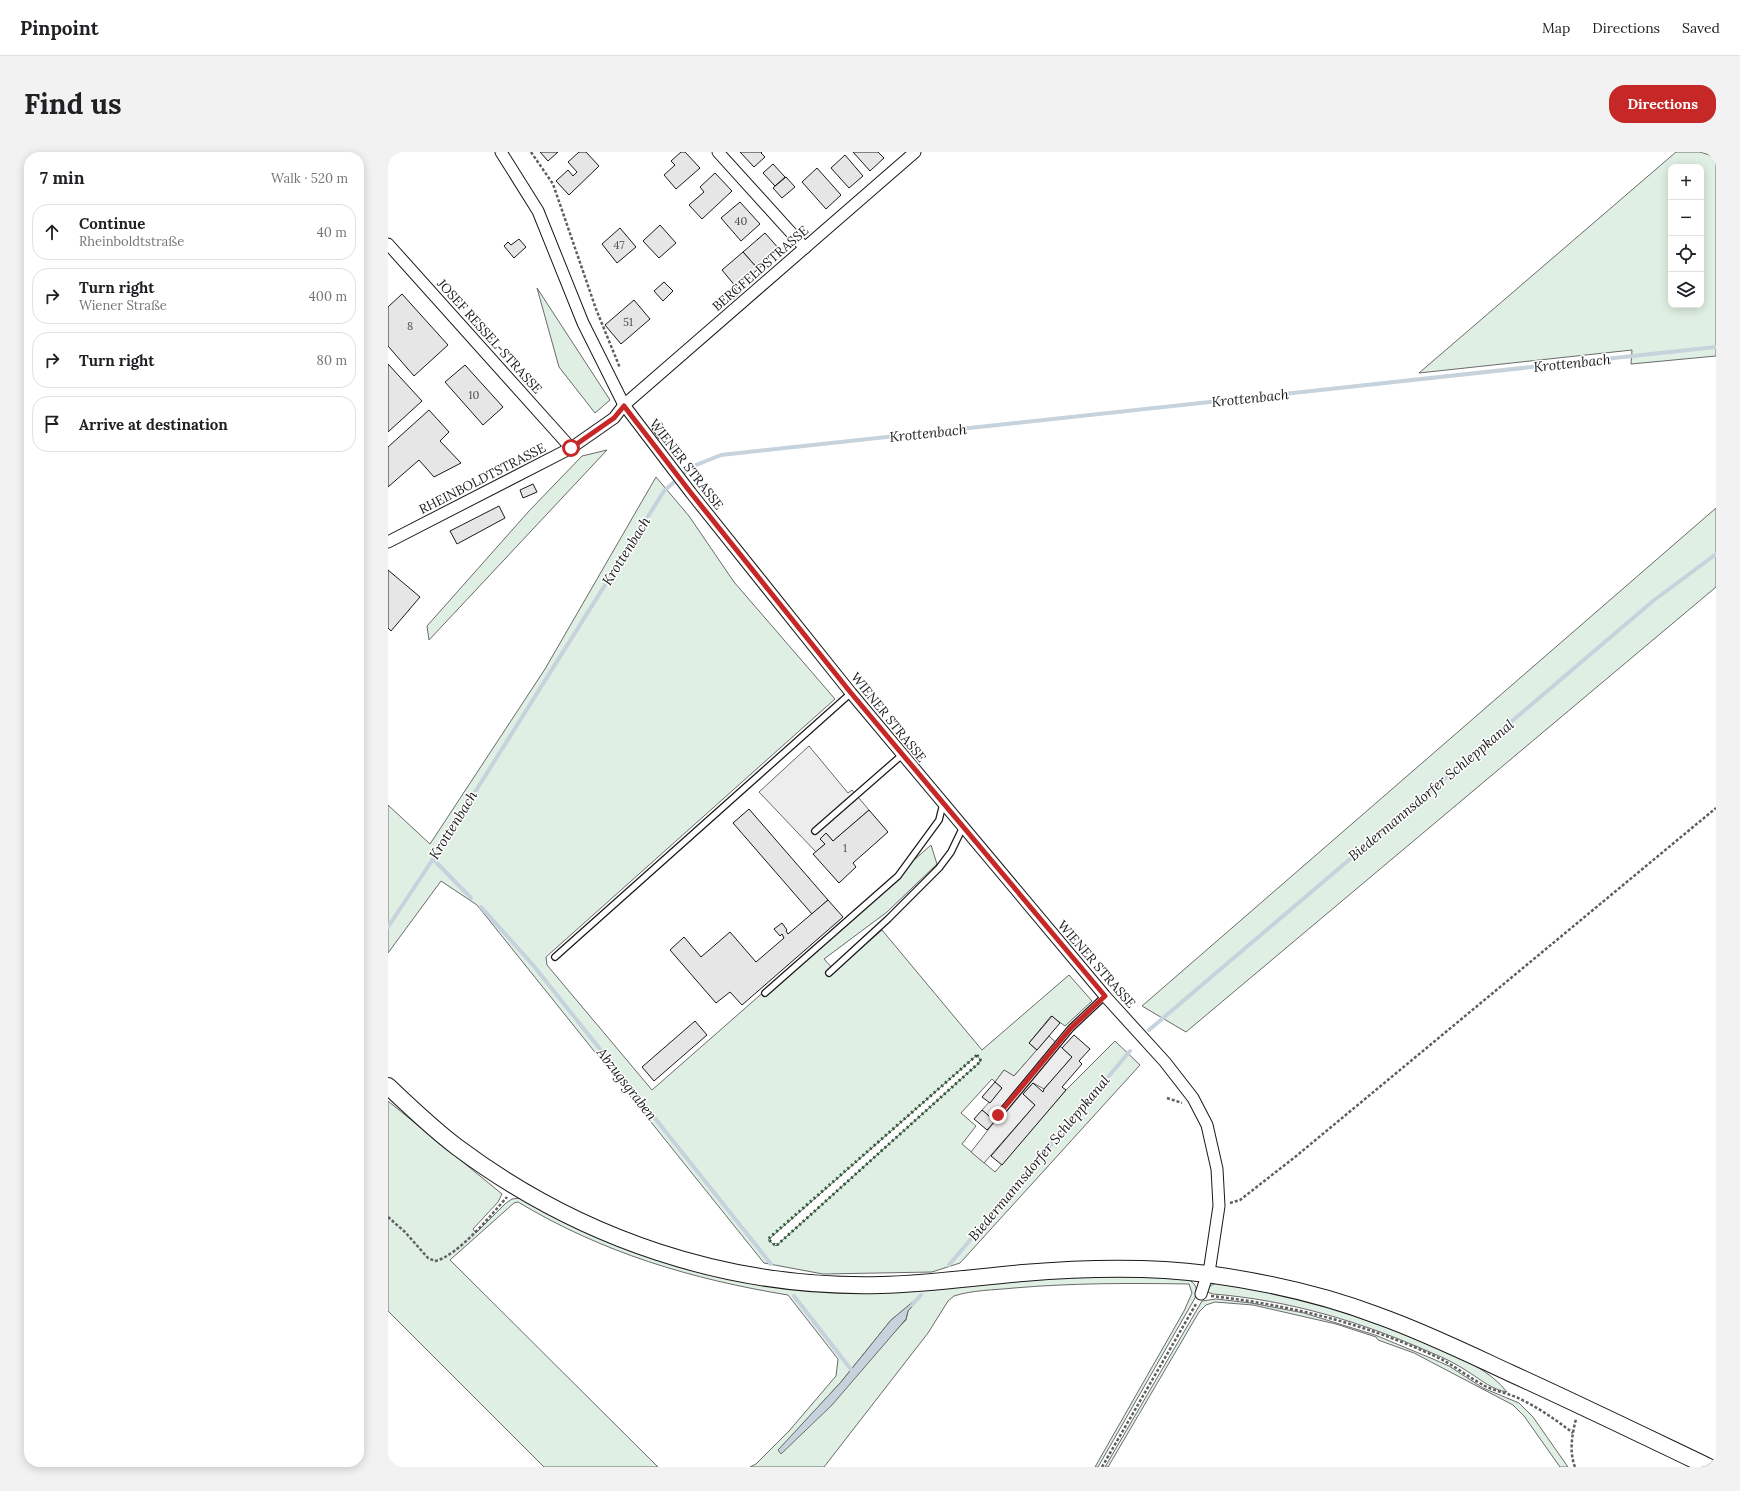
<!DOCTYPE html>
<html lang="en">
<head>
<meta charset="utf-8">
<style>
  :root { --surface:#fff; --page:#f2f2f2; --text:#202124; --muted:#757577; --line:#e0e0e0; --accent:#c62828 }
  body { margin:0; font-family:Lora,serif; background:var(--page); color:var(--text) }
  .controls { position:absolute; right:12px; top:12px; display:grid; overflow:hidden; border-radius:8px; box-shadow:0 2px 10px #0003 }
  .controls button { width:36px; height:36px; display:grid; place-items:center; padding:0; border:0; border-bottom:1px solid var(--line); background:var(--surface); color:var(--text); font:20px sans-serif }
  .stop { position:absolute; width:12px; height:12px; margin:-9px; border:3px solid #c62828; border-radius:50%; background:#fff }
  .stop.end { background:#c62828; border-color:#fff; box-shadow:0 1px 4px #0008 }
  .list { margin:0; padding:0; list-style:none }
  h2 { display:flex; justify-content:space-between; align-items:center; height:52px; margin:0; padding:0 16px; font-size:17px }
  h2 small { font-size:13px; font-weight:400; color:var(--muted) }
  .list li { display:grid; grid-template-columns:26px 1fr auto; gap:12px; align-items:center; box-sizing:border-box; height:56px; margin:0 8px 8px; padding:0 8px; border:1px solid var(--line); border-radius:16px }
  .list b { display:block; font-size:15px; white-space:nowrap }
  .list p { margin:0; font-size:13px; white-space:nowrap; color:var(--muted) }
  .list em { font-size:13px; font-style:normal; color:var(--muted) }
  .icon { flex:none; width:22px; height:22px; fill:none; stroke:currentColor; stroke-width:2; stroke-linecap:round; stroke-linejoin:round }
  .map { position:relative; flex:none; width:1328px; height:1315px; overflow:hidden; border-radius:16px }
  header { display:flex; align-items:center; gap:24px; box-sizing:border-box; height:56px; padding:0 20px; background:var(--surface); border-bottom:1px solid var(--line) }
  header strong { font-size:19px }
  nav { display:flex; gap:22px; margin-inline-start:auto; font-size:14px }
  .intro { display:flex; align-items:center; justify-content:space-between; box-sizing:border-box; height:96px; padding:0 24px }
  h1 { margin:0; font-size:28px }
  .button { padding:10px 18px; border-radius:16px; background:var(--accent); color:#fff; font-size:14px; font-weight:700 }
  main { display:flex; gap:24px; padding:0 24px }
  aside { flex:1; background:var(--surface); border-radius:16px; box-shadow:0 2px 10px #0003 }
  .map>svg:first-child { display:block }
  .green { fill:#e0efe3; stroke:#6a6a6a; fill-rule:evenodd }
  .parking { fill:#ededed; stroke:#6a6a6a }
  .water { fill:#c6d2dc; stroke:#6a6a6a }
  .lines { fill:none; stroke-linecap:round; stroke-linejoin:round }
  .stream { stroke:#c6d2dc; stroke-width:4 }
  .building { fill:#e6e6e6; stroke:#1a1a1a }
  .lane-casing { stroke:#1a1a1a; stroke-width:8 }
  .street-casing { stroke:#1a1a1a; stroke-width:13 }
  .secondary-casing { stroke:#1a1a1a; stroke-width:18 }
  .path { stroke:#5f5f5f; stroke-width:2.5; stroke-dasharray:3 2; stroke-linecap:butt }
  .lane { stroke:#fff; stroke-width:5.5 }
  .street { stroke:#fff; stroke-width:11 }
  .secondary { stroke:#fff; stroke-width:16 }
  .hedge { stroke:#2b5a34; stroke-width:3; stroke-dasharray:2 3; stroke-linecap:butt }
  .route { stroke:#c62828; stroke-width:5 }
  .labels { text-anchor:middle; stroke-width:3; stroke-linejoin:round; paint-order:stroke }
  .number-label { font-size:11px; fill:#4d4d4d }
  .street-label { font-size:13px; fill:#1a1a1a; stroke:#fff }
  .water-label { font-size:14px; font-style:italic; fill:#1a1a1a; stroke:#fff }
</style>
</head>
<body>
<header>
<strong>Pinpoint</strong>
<nav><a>Map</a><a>Directions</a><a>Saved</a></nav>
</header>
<div class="intro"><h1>Find us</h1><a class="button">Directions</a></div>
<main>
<aside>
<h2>7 min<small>Walk · 520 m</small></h2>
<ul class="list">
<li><svg class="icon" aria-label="ahead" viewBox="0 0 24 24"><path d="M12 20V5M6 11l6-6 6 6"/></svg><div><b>Continue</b><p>Rheinboldtstraße</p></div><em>40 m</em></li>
<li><svg class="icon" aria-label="right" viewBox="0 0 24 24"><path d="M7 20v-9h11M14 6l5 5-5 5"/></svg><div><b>Turn right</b><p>Wiener Straße</p></div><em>400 m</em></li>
<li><svg class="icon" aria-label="right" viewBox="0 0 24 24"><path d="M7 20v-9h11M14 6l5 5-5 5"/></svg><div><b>Turn right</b></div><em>80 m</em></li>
<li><svg class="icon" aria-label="arrive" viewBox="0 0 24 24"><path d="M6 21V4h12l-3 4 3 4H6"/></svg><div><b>Arrive at destination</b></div></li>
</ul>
</aside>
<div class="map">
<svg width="1328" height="1315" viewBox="0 0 1328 1315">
  <rect width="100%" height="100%" fill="#fff"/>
  <!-- green -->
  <g class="green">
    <path d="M 1288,0 L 1312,0 L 1328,5 L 1328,204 L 1243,212 L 1244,198 L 1031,221 ZM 1283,15 L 1313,15 L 1313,153 L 1283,153 Z"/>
    <path d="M 149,136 L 222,248 L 207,261 L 171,215 Z"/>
    <path d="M 219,298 L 41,488 L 39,474 L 141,359 L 194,304 Z"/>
    <path d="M 268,325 L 301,364 L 346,430 L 447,547 L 158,805 L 159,813 L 264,938 L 543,693 L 549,712 L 499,760 L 436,807 L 447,819 L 494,778 L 594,898 L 681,823 L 704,849 L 677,874 L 663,864 L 641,891 L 649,898 L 626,924 L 616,918 L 607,930 L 604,927 L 573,961 L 588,974 L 574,992 L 607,1020 L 678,938 L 727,889 L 752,913 L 572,1111 L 544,1120 L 435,1122 L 376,1111 L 89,753 L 53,729 L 0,801 L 0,653 L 42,692 L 157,517 ZM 589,903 L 593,909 L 388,1094 L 380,1088 Z"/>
    <path d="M 1328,356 L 1328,435 L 798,880 L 754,854 Z"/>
    <path d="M 0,949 L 114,1042 L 110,1050 L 85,1077 L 88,1081 L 118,1051 L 124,1047 L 132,1046 L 313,1119 L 570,1133 L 724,1122 L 799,1127 C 808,1131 810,1136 807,1146 L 710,1315 L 707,1315 L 796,1159 L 804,1141 L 801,1132 C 742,1131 684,1131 626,1136 C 607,1138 584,1138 566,1144 L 560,1149 L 540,1181 L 436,1315 L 362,1315 L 368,1312 L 401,1279 L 448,1224 L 450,1207 L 400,1143 C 303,1127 215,1101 130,1050 L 126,1051 L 62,1108 L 270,1315 L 156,1315 L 0,1159 ZM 527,1149 L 528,1150 L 520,1159 L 518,1168 L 390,1299 L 453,1230 L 503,1168 Z"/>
    <path d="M 828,1131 C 904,1139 979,1164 1048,1195 C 1072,1205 1103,1219 1119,1240 C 1105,1238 1093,1228 1082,1221 C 1070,1213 1057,1206 1044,1201 C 974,1170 901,1148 825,1142 L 819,1140 L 822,1134 Z"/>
    <path d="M 828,1147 L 863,1151 L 916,1161 L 987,1183 L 1045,1207 L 1061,1214 L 1095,1236 L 1131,1251 L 1145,1265 L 1180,1315 L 1172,1315 L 1136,1264 L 1125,1253 L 1026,1201 L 990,1188 L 988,1185 L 948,1172 L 865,1153 L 827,1150 L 818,1153 L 811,1160 L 720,1315 L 717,1315 L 814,1149 Z"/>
  </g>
  <!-- parking -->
  <g class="parking">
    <path d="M 421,594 L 460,641 L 464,638 L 481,658 L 445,689 L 438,681 L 432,687 L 437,692 L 428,700 L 371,640 Z"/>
    <path d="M 661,884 L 684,905 L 656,937 L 645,931 L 635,942 L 647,953 L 596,1011 L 583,1000 L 607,969 L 594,958 L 614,936 L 607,930 L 616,918 L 626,924 Z"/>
  </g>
  <!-- water -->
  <path class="water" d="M 527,1148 L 528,1150 L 520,1159 L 518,1167 L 444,1253 L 393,1302 L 390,1298 L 453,1230 L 503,1168 Z"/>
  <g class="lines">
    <!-- stream -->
    <g class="stream">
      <path d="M 45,707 L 83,746"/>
      <path d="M 93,755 L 145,813 L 383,1112"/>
      <path d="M 0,775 L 45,707 L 276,339 L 303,315 L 333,303 L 1328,195"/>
      <path d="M 761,878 L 1265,449 L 1328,402"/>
      <path d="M 561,1113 L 742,899"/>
      <path d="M 406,1144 L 465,1220"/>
      <path d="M 524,1153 L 533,1143"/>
    </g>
  </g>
  <!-- building -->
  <g class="building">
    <path d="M 152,0 L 170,0 L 160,9 Z"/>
    <path d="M 191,0 L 198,0 L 211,14 L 181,43 L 168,29 L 180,18 L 185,24 L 189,20 L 180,10 Z"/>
    <path d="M 293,0 L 297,0 L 312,16 L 288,37 L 276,23 L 287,13 L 283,9 Z"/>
    <path d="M 352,0 L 374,0 L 373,1 L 377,5 L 366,15 Z"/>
    <path d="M 465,0 L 490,0 L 496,6 L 482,19 Z"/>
    <path d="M 457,3 L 475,24 L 461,36 L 443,16 Z"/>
    <path d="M 385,12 L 397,25 L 387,34 L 375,21 Z"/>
    <path d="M 429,16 L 453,43 L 438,57 L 414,30 Z"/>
    <path d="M 327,21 L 344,39 L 314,67 L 301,53 L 316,40 L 312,35 Z"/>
    <path d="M 398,25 L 407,35 L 394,46 L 385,36 Z"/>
    <path d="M 352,50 L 372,72 L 353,89 L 333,66 Z"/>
    <path d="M 272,73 L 288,91 L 271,106 L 255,89 Z"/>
    <path d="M 232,76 L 248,95 L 229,111 L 214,92 Z"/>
    <path d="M 377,81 L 392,98 L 370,117 L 355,100 Z"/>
    <path d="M 131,87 L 138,95 L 126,106 L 116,94 L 120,90 L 123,93 Z"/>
    <path d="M 355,100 L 370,117 L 349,136 L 334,118 Z"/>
    <path d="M 276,130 L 285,139 L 275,149 L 266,139 Z"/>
    <path d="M 345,135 L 351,142 L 343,149 L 337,143 Z"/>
    <path d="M 14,142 L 60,193 L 26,224 L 0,194 L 0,155 Z"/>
    <path d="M 246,148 L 262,167 L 233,192 L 217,173 Z"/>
    <path d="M 0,212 L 34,249 L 0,280 Z"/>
    <path d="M 77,213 L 115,255 L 95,273 L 57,230 Z"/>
    <path d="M 41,258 L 61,280 L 52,289 L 73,311 L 46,325 L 31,308 L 0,335 L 0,295 Z"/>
    <path d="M 273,270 L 280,281 L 271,287 L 264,277 Z"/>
    <path d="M 145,332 L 149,340 L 135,346 L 132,338 Z"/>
    <path d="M 111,354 L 117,366 L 69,392 L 62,379 Z"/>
    <path d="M 0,418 L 32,445 L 3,479 L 0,476 Z"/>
    <path d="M 361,657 L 440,748 L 424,762 L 345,671 Z"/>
    <path d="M 481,658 L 500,680 L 465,711 L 468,715 L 451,731 L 425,702 L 437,692 L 432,687 L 438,681 L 445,689 Z"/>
    <path d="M 440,748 L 455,765 L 354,853 L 342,840 L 328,851 L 282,798 L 296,785 L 313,805 L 342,780 L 368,810 L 396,786 L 394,782 L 392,784 L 386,777 L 394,771 L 399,778 L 398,779 L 400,782 Z"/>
    <path d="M 664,864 L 672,871 L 649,898 L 641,891 Z"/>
    <path d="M 307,869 L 319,883 L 266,929 L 254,915 Z"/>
    <path d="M 686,883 L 702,897 L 691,909 L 694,912 L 674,935 L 678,938 L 614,1013 L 603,1004 L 647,953 L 635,942 L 645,931 L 655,940 L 656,937 L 684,905 L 674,896 Z"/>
    <path d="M 607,930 L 614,936 L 602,951 L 594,945 Z"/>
    <path d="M 594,958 L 607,969 L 599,978 L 586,967 Z"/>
  </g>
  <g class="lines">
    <!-- lane casing -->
    <g class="lane-casing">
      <g id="lane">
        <path d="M 427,679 L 514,603"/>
        <path d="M 167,805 L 463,541"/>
        <path d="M 441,821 L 500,767 L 551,716 L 563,700 L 575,675"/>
        <path d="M 377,841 L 510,724 L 551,668 L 555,652"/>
        <path d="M 611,963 L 683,876 L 717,844"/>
      </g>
    </g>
    <!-- street casing -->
    <g class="street-casing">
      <g id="street">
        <path d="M 113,0 L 150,59 L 195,171 L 236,253 L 303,341 L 463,541 L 717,844 L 777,910 L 805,946 L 819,973 L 829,1017 L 831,1054 L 822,1114 L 813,1142"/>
        <path d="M 330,0 L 417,96"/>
        <path d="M 0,92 L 183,296"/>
        <path d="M 0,390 L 183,296 L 226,266 L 236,253 L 527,0"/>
      </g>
    </g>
    <!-- secondary casing -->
    <g class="secondary-casing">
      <path id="secondary" d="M 0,934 C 22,955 45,977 69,995 C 192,1087 340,1137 493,1133 C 541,1132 588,1125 635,1121 C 696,1116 758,1114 819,1122 C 878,1130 936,1143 991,1164 C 1036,1180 1079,1201 1122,1221 C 1188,1251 1254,1283 1321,1315"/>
    </g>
    <!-- path -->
    <g class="path">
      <path d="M 143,0 L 165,32 L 208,157 L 232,216"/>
      <path d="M 1318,0 L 1328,3"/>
      <path d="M 779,946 L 794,951"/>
      <path d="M 842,1051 L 852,1048 L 907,1005 L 1328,656"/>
      <path d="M 0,1065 L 17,1080 L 40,1106 L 47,1109 C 70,1104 103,1063 119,1045"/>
      <path d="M 823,1144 C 903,1153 979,1172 1053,1207 C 1068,1215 1082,1226 1097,1234 C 1107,1239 1118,1241 1128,1245 C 1148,1254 1167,1267 1185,1281"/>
      <path d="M 714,1315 L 808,1152"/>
      <path d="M 1187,1315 C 1181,1300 1184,1283 1188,1267"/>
    </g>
    <!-- lane -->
    <use href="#lane" class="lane"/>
    <!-- street -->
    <use href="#street" class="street"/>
    <!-- secondary -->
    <use href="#secondary" class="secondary"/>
    <!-- hedge -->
    <path class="hedge" d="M 589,903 L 593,909 L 388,1094 L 380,1087 Z"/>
  </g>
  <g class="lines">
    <!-- route -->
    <path class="route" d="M 183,296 L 226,266 L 236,254 L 303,341 L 463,541 L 717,844 L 683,876 L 610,963"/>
  </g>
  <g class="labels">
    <!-- number labels -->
    <g class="number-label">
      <text x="353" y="73">40</text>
      <text x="231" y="97">47</text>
      <text x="240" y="174">51</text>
      <text x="22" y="178">8</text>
      <text x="86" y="247">10</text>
      <text x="457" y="700">1</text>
    </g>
    <!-- street labels -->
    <g class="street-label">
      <text transform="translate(372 116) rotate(-41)" y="5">BERGFELDSTRASSE</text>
      <text transform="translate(102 184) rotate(48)" y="5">JOSEF RESSEL-STRASSE</text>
      <text transform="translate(299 312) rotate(52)" y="5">WIENER STRASSE</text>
      <text transform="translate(94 326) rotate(-27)" y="5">RHEINBOLDTSTRASSE</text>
      <text transform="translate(501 565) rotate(51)" y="5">WIENER STRASSE</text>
      <text transform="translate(709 812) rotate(49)" y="5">WIENER STRASSE</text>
    </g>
    <!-- water labels -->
    <g class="water-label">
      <text transform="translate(1184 211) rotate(-6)" y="5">Krottenbach</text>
      <text transform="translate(862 246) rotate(-6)" y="5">Krottenbach</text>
      <text transform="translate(540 281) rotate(-6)" y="5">Krottenbach</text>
      <text transform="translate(238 399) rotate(-58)" y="5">Krottenbach</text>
      <text transform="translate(1043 638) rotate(-40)" y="5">Biedermannsdorfer Schleppkanal</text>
      <text transform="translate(65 673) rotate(-58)" y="5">Krottenbach</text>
      <text transform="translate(239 932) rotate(52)" y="5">Abzugsgraben</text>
      <text transform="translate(651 1006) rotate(-50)" y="5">Biedermannsdorfer Schleppkanal</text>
    </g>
  </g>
</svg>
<div class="controls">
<button>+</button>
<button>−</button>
<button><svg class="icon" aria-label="locate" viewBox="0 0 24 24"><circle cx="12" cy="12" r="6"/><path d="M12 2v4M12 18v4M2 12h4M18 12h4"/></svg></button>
<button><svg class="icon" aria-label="layers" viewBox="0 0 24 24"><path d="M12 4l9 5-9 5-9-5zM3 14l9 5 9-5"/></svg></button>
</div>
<div class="stop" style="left:183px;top:296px"></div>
<div class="stop end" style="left:610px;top:963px"></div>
</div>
</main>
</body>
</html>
